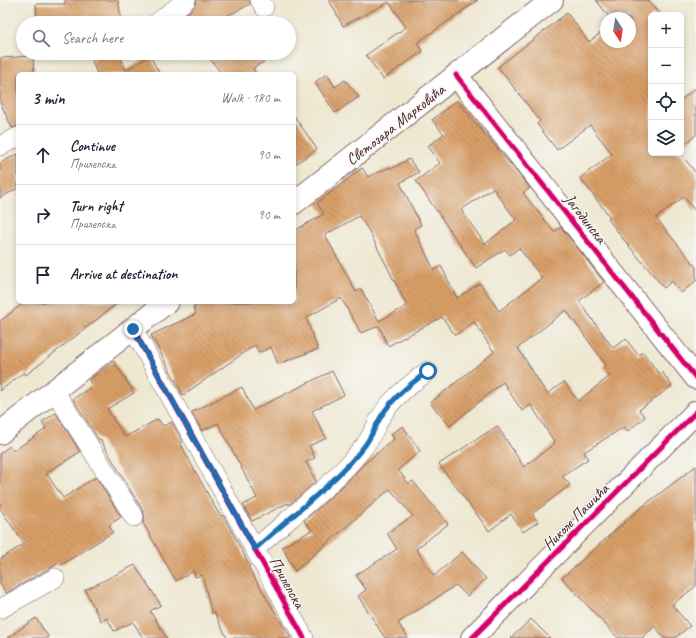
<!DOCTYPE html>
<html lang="en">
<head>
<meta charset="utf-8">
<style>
  :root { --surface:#fff; --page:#f2f2f3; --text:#1f2937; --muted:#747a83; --line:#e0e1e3 }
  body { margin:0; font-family:Caveat,sans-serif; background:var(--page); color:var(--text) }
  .controls { position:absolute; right:12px; top:12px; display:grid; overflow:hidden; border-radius:6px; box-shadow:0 2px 6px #0003 }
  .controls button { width:36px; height:36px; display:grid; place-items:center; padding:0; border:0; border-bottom:1px solid var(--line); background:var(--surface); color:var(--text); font:20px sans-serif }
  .compass { position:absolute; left:600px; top:12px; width:36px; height:36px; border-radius:50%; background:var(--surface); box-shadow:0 2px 6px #0003; rotate:168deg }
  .stop { position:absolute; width:12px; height:12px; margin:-9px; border:3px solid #1f6fb2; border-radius:50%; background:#fff }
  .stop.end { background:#1f6fb2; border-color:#fff; box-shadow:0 1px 4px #0008 }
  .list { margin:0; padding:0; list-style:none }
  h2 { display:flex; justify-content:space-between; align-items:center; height:52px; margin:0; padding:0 16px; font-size:17px }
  h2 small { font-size:13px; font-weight:400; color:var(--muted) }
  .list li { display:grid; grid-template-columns:26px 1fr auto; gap:12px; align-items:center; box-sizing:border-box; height:60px; padding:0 16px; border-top:1px solid var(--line) }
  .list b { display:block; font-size:15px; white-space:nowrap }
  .list p { margin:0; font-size:13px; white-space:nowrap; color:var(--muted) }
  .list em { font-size:13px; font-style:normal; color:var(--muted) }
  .icon { flex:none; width:22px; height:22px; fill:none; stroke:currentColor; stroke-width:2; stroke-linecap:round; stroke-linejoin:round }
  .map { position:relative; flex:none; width:696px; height:638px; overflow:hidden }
  .search { position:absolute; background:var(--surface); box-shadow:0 2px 6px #0003; left:16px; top:16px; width:280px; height:44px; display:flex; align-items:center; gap:10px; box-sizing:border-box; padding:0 14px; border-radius:22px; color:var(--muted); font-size:15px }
  .panel { position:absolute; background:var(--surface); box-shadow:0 2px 6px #0003; left:16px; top:72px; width:280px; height:232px; border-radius:6px }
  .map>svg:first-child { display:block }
  .building { fill:url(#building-back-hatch); fill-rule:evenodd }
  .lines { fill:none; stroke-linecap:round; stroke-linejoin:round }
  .minor-casing { stroke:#836565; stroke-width:20 }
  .tertiary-casing { stroke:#836565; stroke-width:24 }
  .minor { stroke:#fff; stroke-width:19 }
  .tertiary { stroke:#fff; stroke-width:22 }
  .cycleway-casing { stroke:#f6f6f2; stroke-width:8 }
  .cycleway { stroke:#d6006c; stroke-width:5 }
  .route { stroke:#1f6fb2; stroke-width:5 }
  .labels { text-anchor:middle; stroke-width:3; stroke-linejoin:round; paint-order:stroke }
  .street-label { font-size:16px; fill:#4a1f2b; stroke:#f6f6f2 }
</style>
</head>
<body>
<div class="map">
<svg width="696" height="638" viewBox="0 0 696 638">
  <defs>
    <pattern id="building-back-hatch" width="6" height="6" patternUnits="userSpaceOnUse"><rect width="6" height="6" fill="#d89f68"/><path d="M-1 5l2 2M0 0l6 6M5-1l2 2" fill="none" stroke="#b18156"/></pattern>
  </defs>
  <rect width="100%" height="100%" fill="#f6f6f2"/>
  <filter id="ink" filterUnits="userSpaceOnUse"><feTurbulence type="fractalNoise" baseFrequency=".025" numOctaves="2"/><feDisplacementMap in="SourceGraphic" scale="8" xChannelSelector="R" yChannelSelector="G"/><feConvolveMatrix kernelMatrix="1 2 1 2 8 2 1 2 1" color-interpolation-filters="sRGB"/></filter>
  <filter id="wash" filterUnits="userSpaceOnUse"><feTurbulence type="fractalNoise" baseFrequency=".012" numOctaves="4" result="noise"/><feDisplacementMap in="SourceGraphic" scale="16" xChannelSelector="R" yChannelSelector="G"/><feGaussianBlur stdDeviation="0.9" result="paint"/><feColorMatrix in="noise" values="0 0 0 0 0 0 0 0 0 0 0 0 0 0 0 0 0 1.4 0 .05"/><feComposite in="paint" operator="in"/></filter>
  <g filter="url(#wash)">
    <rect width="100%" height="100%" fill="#eee8d1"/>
    <g id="blocks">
      <!-- building -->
      <g class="building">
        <path d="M 65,0 L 118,0 L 122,23 L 37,23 L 36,4 L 65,4 Z"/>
        <path d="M 197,0 L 249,0 L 250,4 L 214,23 L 181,23 L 179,20 L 193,8 Z"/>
        <path d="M 329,0 L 478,0 L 417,43 L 423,51 L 383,79 L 366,55 L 406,27 L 389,2 L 343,26 Z"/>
        <path d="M 596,0 L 648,0 L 660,15 L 651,15 L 651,153 L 680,153 L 696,173 L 696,212 L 684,197 L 656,218 L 696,267 L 696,281 L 681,293 L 672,281 L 664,288 L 624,240 L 608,219 L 610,217 L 580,178 L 612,154 L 590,125 L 557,150 L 537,124 L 540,121 L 498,67 L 567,13 L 589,42 L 606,29 L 606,42 L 630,42 L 630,18 L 610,18 Z"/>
        <path d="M 99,53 L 119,53 L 126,70 L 150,56 L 160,74 L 97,74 L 92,61 Z"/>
        <path d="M 205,53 L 280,53 L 253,68 L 256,74 L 222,74 Z"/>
        <path d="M 33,56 L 34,74 L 18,74 L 18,126 L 12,128 L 0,102 L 0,58 Z"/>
        <path d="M 327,74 L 335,87 L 345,80 L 359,97 L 335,113 L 315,82 Z"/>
        <path d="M 696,88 L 696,135 L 681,147 L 681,100 Z"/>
        <path d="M 457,100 L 530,188 L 523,193 L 554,232 L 561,227 L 604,282 L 579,301 L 613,348 L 626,339 L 638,355 L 643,352 L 659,374 L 662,372 L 672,386 L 639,410 L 645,417 L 628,431 L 624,427 L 584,452 L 588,459 L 562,476 L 570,485 L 532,514 L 538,522 L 523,532 L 511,514 L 489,531 L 439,464 L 497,426 L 524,467 L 555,443 L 531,405 L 522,411 L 503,382 L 450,426 L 430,403 L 494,352 L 474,322 L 455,335 L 442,317 L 388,346 L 379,326 L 361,333 L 341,298 L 306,318 L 318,349 L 278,364 L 271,347 L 259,353 L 255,345 L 183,395 L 151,335 L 196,314 L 193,307 L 204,302 L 294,302 L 294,231 L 324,214 L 317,203 L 362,168 L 368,177 L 390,167 L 391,169 L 409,159 L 419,172 L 400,183 L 421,225 L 414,229 L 434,270 L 441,266 L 457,298 L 480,283 L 499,311 L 542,278 L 519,248 L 510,255 L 505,249 L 476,268 L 416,181 L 440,163 L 428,146 L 444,134 L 432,120 ZM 493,188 L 516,220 L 485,244 L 461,210 ZM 359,216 L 369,231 L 407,306 L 379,321 L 361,289 L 356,292 L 325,235 ZM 566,310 L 606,365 L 603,367 L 610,376 L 578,401 L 564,382 L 547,394 L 518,348 Z"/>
        <path d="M 294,116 L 317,149 L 294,165 Z"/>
        <path d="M 18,154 L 18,188 L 0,198 L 0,163 Z"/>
        <path d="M 25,302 L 119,302 L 26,375 L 24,372 L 0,391 L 0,321 Z"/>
        <path d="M 114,361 L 134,393 L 107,409 L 125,437 L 158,419 L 163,426 L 172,422 L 182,441 L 180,442 L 189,460 L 216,509 L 221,516 L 223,515 L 250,566 L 248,567 L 291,638 L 227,638 L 214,612 L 212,614 L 202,575 L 195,577 L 194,571 L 176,581 L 143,523 L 145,517 L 143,511 L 100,439 L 99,440 L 73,399 L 92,386 L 89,380 Z"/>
        <path d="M 332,371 L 344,395 L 312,411 L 326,438 L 309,446 L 315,458 L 306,462 L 316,481 L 289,505 L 288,503 L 252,521 L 243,505 L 257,498 L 218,423 L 202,431 L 192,412 L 242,387 L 253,410 Z"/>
        <path d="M 56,413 L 80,452 L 46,473 L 63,498 L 96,477 L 121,517 L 109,525 L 113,532 L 61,565 L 59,563 L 6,593 L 0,584 L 0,559 L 24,544 L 0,508 L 0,453 L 10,446 L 13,451 L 46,429 L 42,422 Z"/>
        <path d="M 403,426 L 420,451 L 398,470 L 409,484 L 413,481 L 448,524 L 416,549 L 434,576 L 462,552 L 486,579 L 467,596 L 456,585 L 398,623 L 408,638 L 385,638 L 358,596 L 366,590 L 356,575 L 397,549 L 387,533 L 413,516 L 390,489 L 295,571 L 282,547 L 312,530 L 304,521 L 346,483 L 364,464 L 394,439 L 391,434 Z"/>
        <path d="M 696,466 L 696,586 L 672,605 L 690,626 L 675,638 L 664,638 L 655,626 L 642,638 L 618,638 L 562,578 L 638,510 Z"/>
        <path d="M 135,565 L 161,605 L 150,611 L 167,638 L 143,638 L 133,622 L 114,631 L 107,618 L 101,621 L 85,590 Z"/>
        <path d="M 36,618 L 49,638 L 7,638 Z"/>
        <path d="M 531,619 L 550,638 L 511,638 Z"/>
      </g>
    </g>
  </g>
  <g filter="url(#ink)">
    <use href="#blocks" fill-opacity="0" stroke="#836565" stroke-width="1"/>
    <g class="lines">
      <!-- minor casing -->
      <g class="minor-casing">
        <g id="minor">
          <path d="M 260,0 L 264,7"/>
          <path d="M 157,23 L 186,0"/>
          <path d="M 0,146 L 18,137"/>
          <path d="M 133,329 L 304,638"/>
          <path d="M 54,390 L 134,517"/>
          <path d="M 255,549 C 289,518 334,484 362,449 C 371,439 375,426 382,415 C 394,396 411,384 428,371"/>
          <path d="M 0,609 L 55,578"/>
        </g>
      </g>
      <!-- tertiary casing -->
      <g class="tertiary-casing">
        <g id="tertiary">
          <path d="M 456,75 L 696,378"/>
          <path d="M 294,203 L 552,0"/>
          <path d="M 0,433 L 167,302"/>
          <path d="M 472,638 L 696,412"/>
        </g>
      </g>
      <!-- minor -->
      <use href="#minor" class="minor"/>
      <!-- tertiary -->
      <use href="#tertiary" class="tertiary"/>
      <!-- cycleway casing -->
      <g class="cycleway-casing">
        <g id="cycleway">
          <path d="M 456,75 L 696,378"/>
          <path d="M 133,329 L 304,638"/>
          <path d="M 472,638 L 696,412"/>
        </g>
      </g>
      <!-- cycleway -->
      <use href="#cycleway" class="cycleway"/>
    </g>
  </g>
  <g class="lines" filter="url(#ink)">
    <!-- route -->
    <path class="route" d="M 133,329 L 255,549 C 289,518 334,484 362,449 C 371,439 375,426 382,415 C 394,396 411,384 428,371"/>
  </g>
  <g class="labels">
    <!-- street labels -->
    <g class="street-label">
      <text transform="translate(395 124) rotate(-38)" y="6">Светозара Марковића</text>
      <text transform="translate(586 218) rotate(52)" y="6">Јагодинска</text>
      <text transform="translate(575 516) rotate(-45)" y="6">Николе Пашића</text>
      <text transform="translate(288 582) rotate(61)" y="6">Прилепска</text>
    </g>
  </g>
</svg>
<div class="controls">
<button>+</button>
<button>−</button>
<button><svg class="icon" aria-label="locate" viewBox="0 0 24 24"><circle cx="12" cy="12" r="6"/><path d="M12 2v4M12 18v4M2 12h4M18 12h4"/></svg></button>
<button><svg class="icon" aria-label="layers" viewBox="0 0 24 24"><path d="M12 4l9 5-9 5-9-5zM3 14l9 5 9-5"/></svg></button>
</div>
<svg class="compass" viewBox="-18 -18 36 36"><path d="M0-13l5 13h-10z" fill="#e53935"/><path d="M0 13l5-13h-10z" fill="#747a83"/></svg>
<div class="stop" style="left:428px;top:371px"></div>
<div class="stop end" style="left:133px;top:329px"></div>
<div class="search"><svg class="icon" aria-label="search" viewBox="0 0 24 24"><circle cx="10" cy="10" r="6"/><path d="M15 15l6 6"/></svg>Search here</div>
<section class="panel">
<h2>3 min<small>Walk · 180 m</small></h2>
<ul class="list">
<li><svg class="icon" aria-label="ahead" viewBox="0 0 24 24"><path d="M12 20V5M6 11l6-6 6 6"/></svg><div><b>Continue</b><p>Прилепска</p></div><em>90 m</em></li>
<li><svg class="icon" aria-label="right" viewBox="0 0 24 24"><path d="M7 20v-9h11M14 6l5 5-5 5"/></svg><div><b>Turn right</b><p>Прилепска</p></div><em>90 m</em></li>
<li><svg class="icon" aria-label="arrive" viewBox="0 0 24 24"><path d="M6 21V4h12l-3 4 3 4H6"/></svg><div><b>Arrive at destination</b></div></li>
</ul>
</section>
</div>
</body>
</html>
